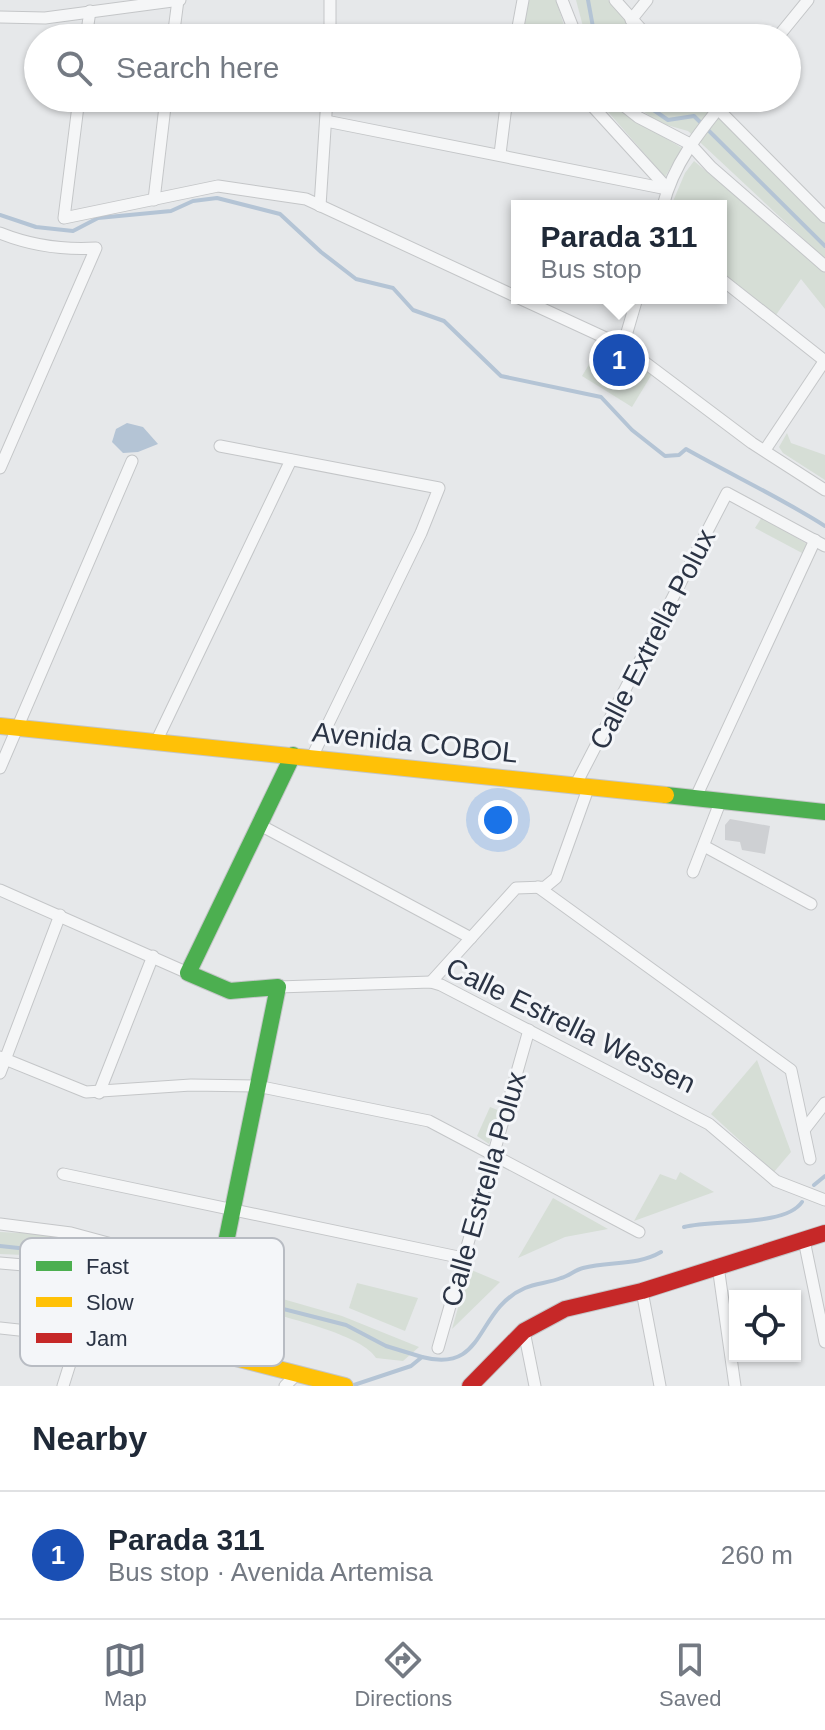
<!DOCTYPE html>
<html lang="en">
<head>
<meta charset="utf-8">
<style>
  :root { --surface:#fff; --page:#f6f6f7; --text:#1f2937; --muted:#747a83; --line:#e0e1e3; --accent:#6c737f }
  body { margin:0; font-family:Helvetica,sans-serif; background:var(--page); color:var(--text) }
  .controls { position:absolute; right:24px; bottom:24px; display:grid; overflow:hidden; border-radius:0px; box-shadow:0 2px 6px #0004 }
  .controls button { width:72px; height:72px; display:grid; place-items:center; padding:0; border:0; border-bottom:2px solid var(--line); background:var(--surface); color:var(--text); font:40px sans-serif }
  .you { position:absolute; left:498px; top:820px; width:28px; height:28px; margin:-20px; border:6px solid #fff; border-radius:50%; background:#1a73e8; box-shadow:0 0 0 12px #1a73e833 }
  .badge { display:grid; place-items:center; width:52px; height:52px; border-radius:50%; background:var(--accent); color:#fff; font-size:26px; font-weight:700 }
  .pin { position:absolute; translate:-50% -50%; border:4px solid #fff; box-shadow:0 2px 8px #0006 }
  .popup { position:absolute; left:511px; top:200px; width:216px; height:104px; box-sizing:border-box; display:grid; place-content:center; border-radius:0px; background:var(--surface); filter:drop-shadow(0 2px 6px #0005); font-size:26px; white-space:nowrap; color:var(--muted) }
  .popup b { font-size:30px; color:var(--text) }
  .popup::after { content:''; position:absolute; left:50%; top:100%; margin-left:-16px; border:16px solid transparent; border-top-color:var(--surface) }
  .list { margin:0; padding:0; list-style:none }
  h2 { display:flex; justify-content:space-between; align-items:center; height:104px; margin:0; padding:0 32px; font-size:34px }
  h2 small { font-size:26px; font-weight:400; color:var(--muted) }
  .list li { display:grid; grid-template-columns:52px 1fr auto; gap:24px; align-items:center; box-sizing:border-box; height:128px; padding:0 32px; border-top:2px solid var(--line) }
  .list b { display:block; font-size:30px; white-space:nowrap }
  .list p { margin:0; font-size:26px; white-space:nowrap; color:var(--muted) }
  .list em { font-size:26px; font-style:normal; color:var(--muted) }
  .icon { flex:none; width:44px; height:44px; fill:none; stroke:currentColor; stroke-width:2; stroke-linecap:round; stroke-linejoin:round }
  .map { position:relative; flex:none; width:825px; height:1386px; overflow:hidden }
  .search { position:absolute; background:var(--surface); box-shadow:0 2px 6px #0004; left:24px; right:24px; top:24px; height:88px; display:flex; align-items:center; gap:20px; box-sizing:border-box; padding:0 28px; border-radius:44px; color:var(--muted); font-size:30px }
  .sheet { height:232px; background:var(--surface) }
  nav { display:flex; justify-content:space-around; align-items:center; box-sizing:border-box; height:112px; border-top:2px solid var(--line); background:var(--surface); font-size:22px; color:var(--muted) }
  nav a { display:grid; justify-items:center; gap:4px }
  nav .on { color:var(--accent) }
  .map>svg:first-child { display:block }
  .green { fill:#d6ded6 }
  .water { fill:#b4c4d5 }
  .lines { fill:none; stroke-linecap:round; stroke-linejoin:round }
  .stream { stroke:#b4c4d5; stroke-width:4 }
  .building { fill:#ced0d3 }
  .street-casing { stroke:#c4c6c8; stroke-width:13 }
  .fast-casing { stroke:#c4c6c8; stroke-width:18 }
  .slow-casing { stroke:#c4c6c8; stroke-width:18 }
  .jam-casing { stroke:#c4c6c8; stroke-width:18 }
  .street { stroke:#f5f6f7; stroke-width:11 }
  .fast { stroke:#4caf50; stroke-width:16 }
  .slow { stroke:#ffc107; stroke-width:16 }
  .jam { stroke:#c62828; stroke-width:16 }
  .labels { text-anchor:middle; stroke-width:6; stroke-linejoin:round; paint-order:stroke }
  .street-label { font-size:28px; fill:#2b3445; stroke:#f4f6f9 }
  .key { fill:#f4f6f9; stroke:#b8bcc3; stroke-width:2 }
  .key-label { font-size:22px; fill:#2b3445 }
</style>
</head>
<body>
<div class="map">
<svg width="825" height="1386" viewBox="0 0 825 1386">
  <rect width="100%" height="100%" fill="#e6e8ea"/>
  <!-- green -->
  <g class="green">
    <path d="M 529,0 L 556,0 L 568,38 L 536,38 L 524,26 Z"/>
    <path d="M 576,0 L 608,0 L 641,38 L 586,38 Z"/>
    <path d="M 596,98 L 607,98 L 622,112 L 682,148 L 665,177 Z"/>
    <path d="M 624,98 L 699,98 L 825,223 L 825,259 L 688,131 L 660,123 Z"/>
    <path d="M 694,161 L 825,271 L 825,309 L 801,279 L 776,315 L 721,272 L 721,206 L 671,206 L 685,173 Z"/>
    <path d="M 602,343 L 652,374 L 632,407 L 582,376 Z"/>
    <path d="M 787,433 L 791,443 L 825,455 L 825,480 L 783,453 L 779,447 Z"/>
    <path d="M 762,517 L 807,544 L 802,553 L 755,528 Z"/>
    <path d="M 757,1060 L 791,1152 L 774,1172 L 711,1114 Z"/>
    <path d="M 490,1107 L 500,1111 L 489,1144 L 477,1136 Z"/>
    <path d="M 680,1172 L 714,1192 L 634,1221 L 660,1174 L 676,1180 Z"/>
    <path d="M 553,1198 L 608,1229 L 565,1237 L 518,1258 Z"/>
    <path d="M 0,1232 L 43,1234 L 204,1275 L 199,1296 L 48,1256 L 0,1254 Z"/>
    <path d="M 469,1269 L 500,1282 L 452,1329 Z"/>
    <path d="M 357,1283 L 418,1298 L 405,1331 L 349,1308 Z"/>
    <path d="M 231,1284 L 342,1316 L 419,1347 L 403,1361 L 376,1358 C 360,1331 259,1311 226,1302 Z"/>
  </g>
  <!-- water -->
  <path class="water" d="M 127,423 L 143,427 L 158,444 L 138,452 L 123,453 L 112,442 L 116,429 Z"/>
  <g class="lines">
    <!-- stream -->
    <g class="stream">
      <path d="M 588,0 L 595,38"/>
      <path d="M 636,98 L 668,120 L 694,116 L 825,246"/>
      <path d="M 0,215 L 36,227 L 73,231 L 98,218 L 171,211 L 193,201 L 217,198 L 280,214 L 321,252 L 356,279 L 393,288 L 413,310 L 444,321 L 501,376 L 601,397 L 632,430 L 665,456 L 679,455 L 686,449 C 732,475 781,498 825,526"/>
      <path d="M 814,1185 L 825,1176"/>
      <path d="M 684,1227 C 714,1219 785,1227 802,1202"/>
      <path d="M 0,1246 L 56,1252 L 213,1290"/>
      <path d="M 221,1293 L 346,1325 L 386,1346 L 422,1357"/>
      <path d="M 351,1386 L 411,1366 L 422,1357 C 487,1374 474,1310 525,1288 C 536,1283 549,1283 561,1278 C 569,1276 575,1270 583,1268 C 610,1261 637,1266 661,1252"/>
    </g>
  </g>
  <!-- building -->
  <path class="building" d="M 730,819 L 770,826 L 765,854 L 742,850 L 740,842 L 725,840 L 725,825 Z"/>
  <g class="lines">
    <!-- street casing -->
    <g class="street-casing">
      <g id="street">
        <path d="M 330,0 L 330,38"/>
        <path d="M 562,0 L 577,38"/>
        <path d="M 615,0 L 649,38"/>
        <path d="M 0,17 L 45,18 L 180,0"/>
        <path d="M 631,20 L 647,0"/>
        <path d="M 86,38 L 90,11"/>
        <path d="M 173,38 L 178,0"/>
        <path d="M 516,38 L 523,0"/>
        <path d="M 777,38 L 808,0"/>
        <path d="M 79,98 L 64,218 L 218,186 L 306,199 L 517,297"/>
        <path d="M 585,98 L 667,188"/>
        <path d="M 614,98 L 638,117 L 690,144 L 711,167 L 825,266"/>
        <path d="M 707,98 L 825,217"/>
        <path d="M 326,121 L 667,189"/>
        <path d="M 500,154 L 507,98"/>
        <path d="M 154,200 L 166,98"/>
        <path d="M 320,206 L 327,98"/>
        <path d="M 663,206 C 673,164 700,131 727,98"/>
        <path d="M 0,233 C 30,245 63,250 96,248 L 0,468"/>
        <path d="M 721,279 L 825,361"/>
        <path d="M 519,298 L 623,346 L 752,443 L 825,490"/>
        <path d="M 623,346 L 637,298"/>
        <path d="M 220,446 L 439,488 L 421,533 L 312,757"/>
        <path d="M 765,450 L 825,360"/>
        <path d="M 156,742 L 291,460"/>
        <path d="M 0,768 L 132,461"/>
        <path d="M 576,784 L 727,493 L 825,546"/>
        <path d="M 696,797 L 815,540"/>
        <path d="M 260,825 L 471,938"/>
        <path d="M 704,846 L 811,904"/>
        <path d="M 693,872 L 721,800"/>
        <path d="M 538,887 L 791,1070 L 810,1159"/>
        <path d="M 0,890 L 188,973"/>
        <path d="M 431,982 L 516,888 L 545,887 L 556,878 L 589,786"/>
        <path d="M 278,987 L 431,982 L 441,985 L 709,1124 L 776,1181 L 825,1200"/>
        <path d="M 0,1057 L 86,1092 L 191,1085 L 257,1086 L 429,1121 L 639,1232"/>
        <path d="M 0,1073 L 60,915"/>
        <path d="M 99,1093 L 153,956"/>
        <path d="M 804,1130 L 825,1103"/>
        <path d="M 63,1174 L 463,1258"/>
        <path d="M 0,1224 L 71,1233 L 219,1273"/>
        <path d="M 804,1240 L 825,1342"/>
        <path d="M 0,1263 L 47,1267 L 212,1309"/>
        <path d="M 718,1266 L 735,1386"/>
        <path d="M 642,1291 L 660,1386"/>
        <path d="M 0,1328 L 204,1350"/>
        <path d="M 524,1331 L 535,1386"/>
        <path d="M 438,1348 L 529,1030"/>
        <path d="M 63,1386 L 79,1335"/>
        <path d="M 285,1386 L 298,1373"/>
      </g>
    </g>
    <!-- fast casing -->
    <g class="fast-casing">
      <g id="fast">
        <path d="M 666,795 L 825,812"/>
        <path d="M 223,1257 L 278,987 L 230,991 L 188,973 L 293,755"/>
      </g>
    </g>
    <!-- slow casing -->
    <g class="slow-casing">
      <g id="slow">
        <path d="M 0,726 L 666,795"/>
        <path d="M 223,1257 L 204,1350 L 345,1386"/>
      </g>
    </g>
    <!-- jam casing -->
    <g class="jam-casing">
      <path id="jam" d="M 470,1386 L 524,1331 L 565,1309 L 642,1291 L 825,1233"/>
    </g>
    <!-- street -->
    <use href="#street" class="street"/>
    <!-- fast -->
    <use href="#fast" class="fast"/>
    <!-- slow -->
    <use href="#slow" class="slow"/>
    <!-- jam -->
    <use href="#jam" class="jam"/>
  </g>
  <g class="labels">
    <!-- street labels -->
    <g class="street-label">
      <text transform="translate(652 639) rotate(-63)" y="10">Calle Extrella Polux</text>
      <text transform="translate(415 742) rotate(6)" y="10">Avenida COBOL</text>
      <text transform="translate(571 1025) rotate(26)" y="10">Calle Estrella Wessen</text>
      <text transform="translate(483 1189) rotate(-74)" y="10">Calle Estrella Polux</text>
    </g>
  </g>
  <!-- legend -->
  <rect x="20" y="1238" width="264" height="128" rx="12" class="key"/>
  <rect x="36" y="1261" width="36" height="10" fill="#4caf50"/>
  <rect x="36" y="1297" width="36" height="10" fill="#ffc107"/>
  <rect x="36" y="1333" width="36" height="10" fill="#c62828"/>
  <g class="key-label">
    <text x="86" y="1274">Fast</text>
    <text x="86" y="1310">Slow</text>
    <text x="86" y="1346">Jam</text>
  </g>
</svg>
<div class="controls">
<button><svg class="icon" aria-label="locate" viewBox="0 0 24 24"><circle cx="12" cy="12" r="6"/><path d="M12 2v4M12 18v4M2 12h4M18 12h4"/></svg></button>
</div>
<div class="you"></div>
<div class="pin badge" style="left:619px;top:360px;background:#1a4fb4">1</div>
<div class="popup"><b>Parada 311</b>Bus stop</div>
<div class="search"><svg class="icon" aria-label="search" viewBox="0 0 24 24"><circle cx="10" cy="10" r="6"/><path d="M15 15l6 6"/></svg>Search here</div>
</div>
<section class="sheet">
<h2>Nearby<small></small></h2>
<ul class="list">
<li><span class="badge" style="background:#1a4fb4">1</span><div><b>Parada 311</b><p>Bus stop · Avenida Artemisa</p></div><em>260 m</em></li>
</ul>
</section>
<nav>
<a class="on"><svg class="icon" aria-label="map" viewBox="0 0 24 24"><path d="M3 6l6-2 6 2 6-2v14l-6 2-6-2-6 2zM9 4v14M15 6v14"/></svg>Map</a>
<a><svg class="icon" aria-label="directions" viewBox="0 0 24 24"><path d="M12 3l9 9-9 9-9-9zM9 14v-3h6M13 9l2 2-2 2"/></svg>Directions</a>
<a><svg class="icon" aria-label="saved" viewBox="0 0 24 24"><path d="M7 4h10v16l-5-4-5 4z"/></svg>Saved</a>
</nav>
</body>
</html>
